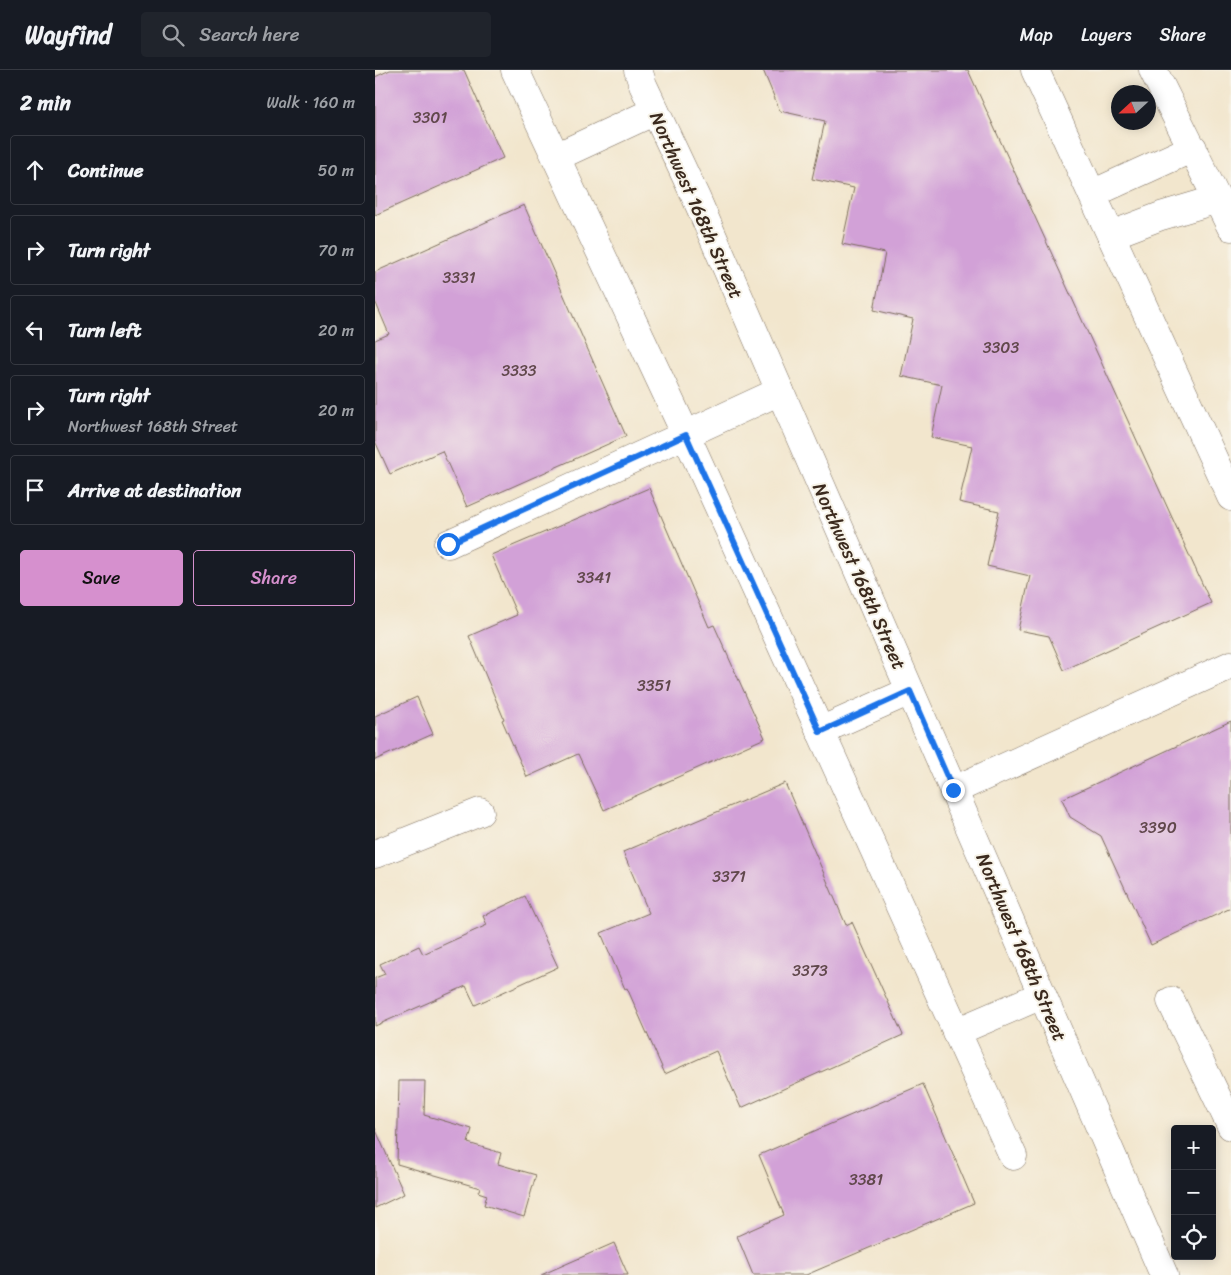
<!DOCTYPE html>
<html lang="en">
<head>
<meta charset="utf-8">
<style>
  :root { --surface:#171b24; --page:#20242c; --text:#f1f3f6; --muted:#9ea1a6; --line:#363941; --accent:#d690ce }
  body { margin:0; font-family:Sriracha,sans-serif; background:var(--page); color:var(--text) }
  .controls { position:absolute; right:15px; bottom:15px; display:grid; overflow:hidden; border-radius:5px; box-shadow:0 2px 12px #0003 }
  .controls button { width:45px; height:45px; display:grid; place-items:center; padding:0; border:0; border-bottom:1px solid var(--line); background:var(--surface); color:var(--text); font:25px sans-serif }
  .compass { position:absolute; left:736px; top:15px; width:45px; height:45px; border-radius:50%; background:var(--surface); box-shadow:0 2px 12px #0003; rotate:248deg }
  .stop { position:absolute; width:15px; height:15px; margin:-11px; border:4px solid #1a73e8; border-radius:50%; background:#fff }
  .stop.end { background:#1a73e8; border-color:#fff; box-shadow:0 1px 5px #0008 }
  .list { margin:0; padding:0; list-style:none }
  h2 { display:flex; justify-content:space-between; align-items:center; height:65px; margin:0; padding:0 20px; font-size:21px }
  h2 small { font-size:16px; font-weight:400; color:var(--muted) }
  .list li { display:grid; grid-template-columns:32px 1fr auto; gap:15px; align-items:center; box-sizing:border-box; height:70px; margin:0 10px 10px; padding:0 10px; border:1px solid var(--line); border-radius:5px }
  .list b { display:block; font-size:19px; white-space:nowrap }
  .list p { margin:0; font-size:16px; white-space:nowrap; color:var(--muted) }
  .list em { font-size:16px; font-style:normal; color:var(--muted) }
  .actions { display:flex; gap:10px; padding:15px 20px }
  .actions a { flex:1; padding:11px 0; border:1px solid var(--accent); border-radius:5px; text-align:center; font-size:18px; color:var(--accent) }
  .actions .main { background:var(--accent); color:#111 }
  .icon { flex:none; width:28px; height:28px; fill:none; stroke:currentColor; stroke-width:2; stroke-linecap:round; stroke-linejoin:round }
  .map { position:relative; flex:none; width:856px; height:1205px; overflow:hidden }
  header { display:flex; align-items:center; gap:30px; box-sizing:border-box; height:70px; padding:0 25px; background:var(--surface); border-bottom:1px solid var(--line) }
  header strong { font-size:24px }
  nav { display:flex; gap:28px; margin-inline-start:auto; font-size:18px }
  .search { width:350px; height:45px; background:var(--page); display:flex; align-items:center; gap:12px; box-sizing:border-box; padding:0 18px; border-radius:5px; color:var(--muted); font-size:19px }
  main { display:flex }
  aside { flex:1; background:var(--surface) }
  .map>svg:first-child { display:block }
  .building { fill:#d2a1d7 }
  .lines { fill:none; stroke-linecap:round; stroke-linejoin:round }
  .minor-casing { stroke:#7b6c5b; stroke-width:29 }
  .minor { stroke:#fff; stroke-width:28 }
  .route { stroke:#1a73e8; stroke-width:6 }
  .labels { text-anchor:middle; stroke-width:4; stroke-linejoin:round; paint-order:stroke }
  .number-label { font-size:16px; fill:#61484c }
  .street-label { font-size:19px; fill:#3b2a1e; stroke:#f7f3e8 }
</style>
</head>
<body>
<header>
<strong>Wayfind</strong>
<div class="search"><svg class="icon" aria-label="search" viewBox="0 0 24 24"><circle cx="10" cy="10" r="6"/><path d="M15 15l6 6"/></svg>Search here</div>
<nav><a>Map</a><a>Layers</a><a>Share</a></nav>
</header>
<main>
<aside>
<h2>2 min<small>Walk · 160 m</small></h2>
<ul class="list">
<li><svg class="icon" aria-label="ahead" viewBox="0 0 24 24"><path d="M12 20V5M6 11l6-6 6 6"/></svg><div><b>Continue</b></div><em>50 m</em></li>
<li><svg class="icon" aria-label="right" viewBox="0 0 24 24"><path d="M7 20v-9h11M14 6l5 5-5 5"/></svg><div><b>Turn right</b></div><em>70 m</em></li>
<li><svg class="icon" aria-label="left" viewBox="0 0 24 24"><path d="M17 20v-9H6M10 6l-5 5 5 5"/></svg><div><b>Turn left</b></div><em>20 m</em></li>
<li><svg class="icon" aria-label="right" viewBox="0 0 24 24"><path d="M7 20v-9h11M14 6l5 5-5 5"/></svg><div><b>Turn right</b><p>Northwest 168th Street</p></div><em>20 m</em></li>
<li><svg class="icon" aria-label="arrive" viewBox="0 0 24 24"><path d="M6 21V4h12l-3 4 3 4H6"/></svg><div><b>Arrive at destination</b></div></li>
</ul>
<div class="actions"><a class="main">Save</a><a>Share</a></div>
</aside>
<div class="map">
<svg width="856" height="1205" viewBox="0 0 856 1205">
  <rect width="100%" height="100%" fill="#f7f3e8"/>
  <filter id="ink" filterUnits="userSpaceOnUse"><feTurbulence type="fractalNoise" baseFrequency=".02" numOctaves="2"/><feDisplacementMap in="SourceGraphic" scale="10" xChannelSelector="R" yChannelSelector="G"/><feConvolveMatrix kernelMatrix="1 2 1 2 8 2 1 2 1" color-interpolation-filters="sRGB"/></filter>
  <filter id="wash" filterUnits="userSpaceOnUse"><feTurbulence type="fractalNoise" baseFrequency=".0096" numOctaves="4" result="noise"/><feDisplacementMap in="SourceGraphic" scale="20" xChannelSelector="R" yChannelSelector="G"/><feGaussianBlur stdDeviation="1.12" result="paint"/><feColorMatrix in="noise" values="0 0 0 0 0 0 0 0 0 0 0 0 0 0 0 0 0 1.4 0 .05"/><feComposite in="paint" operator="in"/></filter>
  <g filter="url(#wash)">
    <rect width="100%" height="100%" fill="#f2e6cd"/>
    <g id="blocks">
      <!-- building -->
      <g class="building">
        <path d="M 15,0 L 89,0 L 128,88 L 0,145 L 0,7 Z"/>
        <path d="M 388,0 L 593,0 L 836,533 L 689,600 L 674,566 L 643,560 L 655,506 L 612,496 L 624,441 L 584,432 L 597,376 L 556,367 L 567,315 L 526,306 L 538,249 L 499,240 L 510,183 L 467,174 L 479,118 L 437,109 L 450,51 L 405,41 Z"/>
        <path d="M 149,135 L 251,366 L 92,437 L 67,381 L 15,404 L 0,371 L 0,270 L 14,264 L 0,231 L 0,202 Z"/>
        <path d="M 274,418 L 334,557 L 339,555 L 390,668 L 229,740 L 203,684 L 152,707 L 127,650 L 129,649 L 94,566 L 142,545 L 116,485 Z"/>
        <path d="M 42,627 L 58,664 L 0,690 L 0,646 Z"/>
        <path d="M 856,651 L 856,838 L 776,875 L 726,766 L 695,747 L 687,729 Z"/>
        <path d="M 410,713 L 471,855 L 477,852 L 528,965 L 366,1038 L 341,981 L 290,1004 L 252,918 L 250,919 L 226,863 L 274,843 L 248,782 Z"/>
        <path d="M 150,826 L 183,897 L 100,935 L 91,916 L 0,956 L 0,908 L 10,904 L 5,894 L 44,876 L 48,884 L 112,855 L 108,846 Z"/>
        <path d="M 24,1011 L 50,1011 L 49,1045 L 97,1059 L 93,1073 L 126,1083 L 123,1094 L 161,1105 L 149,1147 L 109,1135 L 112,1125 L 103,1122 L 105,1118 L 22,1094 Z"/>
        <path d="M 548,1014 L 599,1133 L 431,1205 L 378,1205 L 362,1166 L 409,1145 L 384,1085 Z"/>
        <path d="M 0,1058 L 29,1124 L 0,1138 Z"/>
        <path d="M 239,1173 L 253,1205 L 166,1205 Z"/>
      </g>
    </g>
  </g>
  <g filter="url(#ink)">
    <use href="#blocks" fill-opacity="0" stroke="#7b6c5b" stroke-width="1"/>
    <g class="lines">
      <!-- minor casing -->
      <g class="minor-casing">
        <g id="minor">
          <path d="M 140,0 L 311,365 L 638,1086"/>
          <path d="M 263,0 L 268,15 L 322,130 L 789,1205"/>
          <path d="M 660,0 L 856,427"/>
          <path d="M 778,0 L 856,157"/>
          <path d="M 181,87 L 280,41"/>
          <path d="M 717,124 L 818,78"/>
          <path d="M 736,165 L 786,146 L 843,129"/>
          <path d="M 73,474 L 405,321"/>
          <path d="M 445,661 L 535,621"/>
          <path d="M 579,720 L 856,595"/>
          <path d="M 0,784 L 105,742"/>
          <path d="M 796,931 L 856,1056"/>
          <path d="M 581,962 L 667,925"/>
        </g>
      </g>
      <!-- minor -->
      <use href="#minor" class="minor"/>
    </g>
  </g>
  <g class="lines" filter="url(#ink)">
    <!-- route -->
    <path class="route" d="M 73,474 L 311,365 L 445,662 L 535,621 L 578,720"/>
  </g>
  <g class="labels">
    <!-- number labels -->
    <g class="number-label">
      <text x="55" y="53">3301</text>
      <text x="84" y="213">3331</text>
      <text x="626" y="283">3303</text>
      <text x="144" y="306">3333</text>
      <text x="219" y="513">3341</text>
      <text x="279" y="621">3351</text>
      <text x="783" y="763">3390</text>
      <text x="354" y="812">3371</text>
      <text x="435" y="906">3373</text>
      <text x="491" y="1115">3381</text>
    </g>
    <!-- street labels -->
    <g class="street-label">
      <text transform="translate(322 135) rotate(66)" y="7">Northwest 168th Street</text>
      <text transform="translate(485 506) rotate(66)" y="7">Northwest 168th Street</text>
      <text transform="translate(647 877) rotate(67)" y="7">Northwest 168th Street</text>
    </g>
  </g>
</svg>
<div class="controls">
<button>+</button>
<button>−</button>
<button><svg class="icon" aria-label="locate" viewBox="0 0 24 24"><circle cx="12" cy="12" r="6"/><path d="M12 2v4M12 18v4M2 12h4M18 12h4"/></svg></button>
</div>
<svg class="compass" viewBox="-18 -18 36 36"><path d="M0-13l5 13h-10z" fill="#e53935"/><path d="M0 13l5-13h-10z" fill="#9ea1a6"/></svg>
<div class="stop" style="left:73px;top:474px"></div>
<div class="stop end" style="left:578px;top:720px"></div>
</div>
</main>
</body>
</html>
